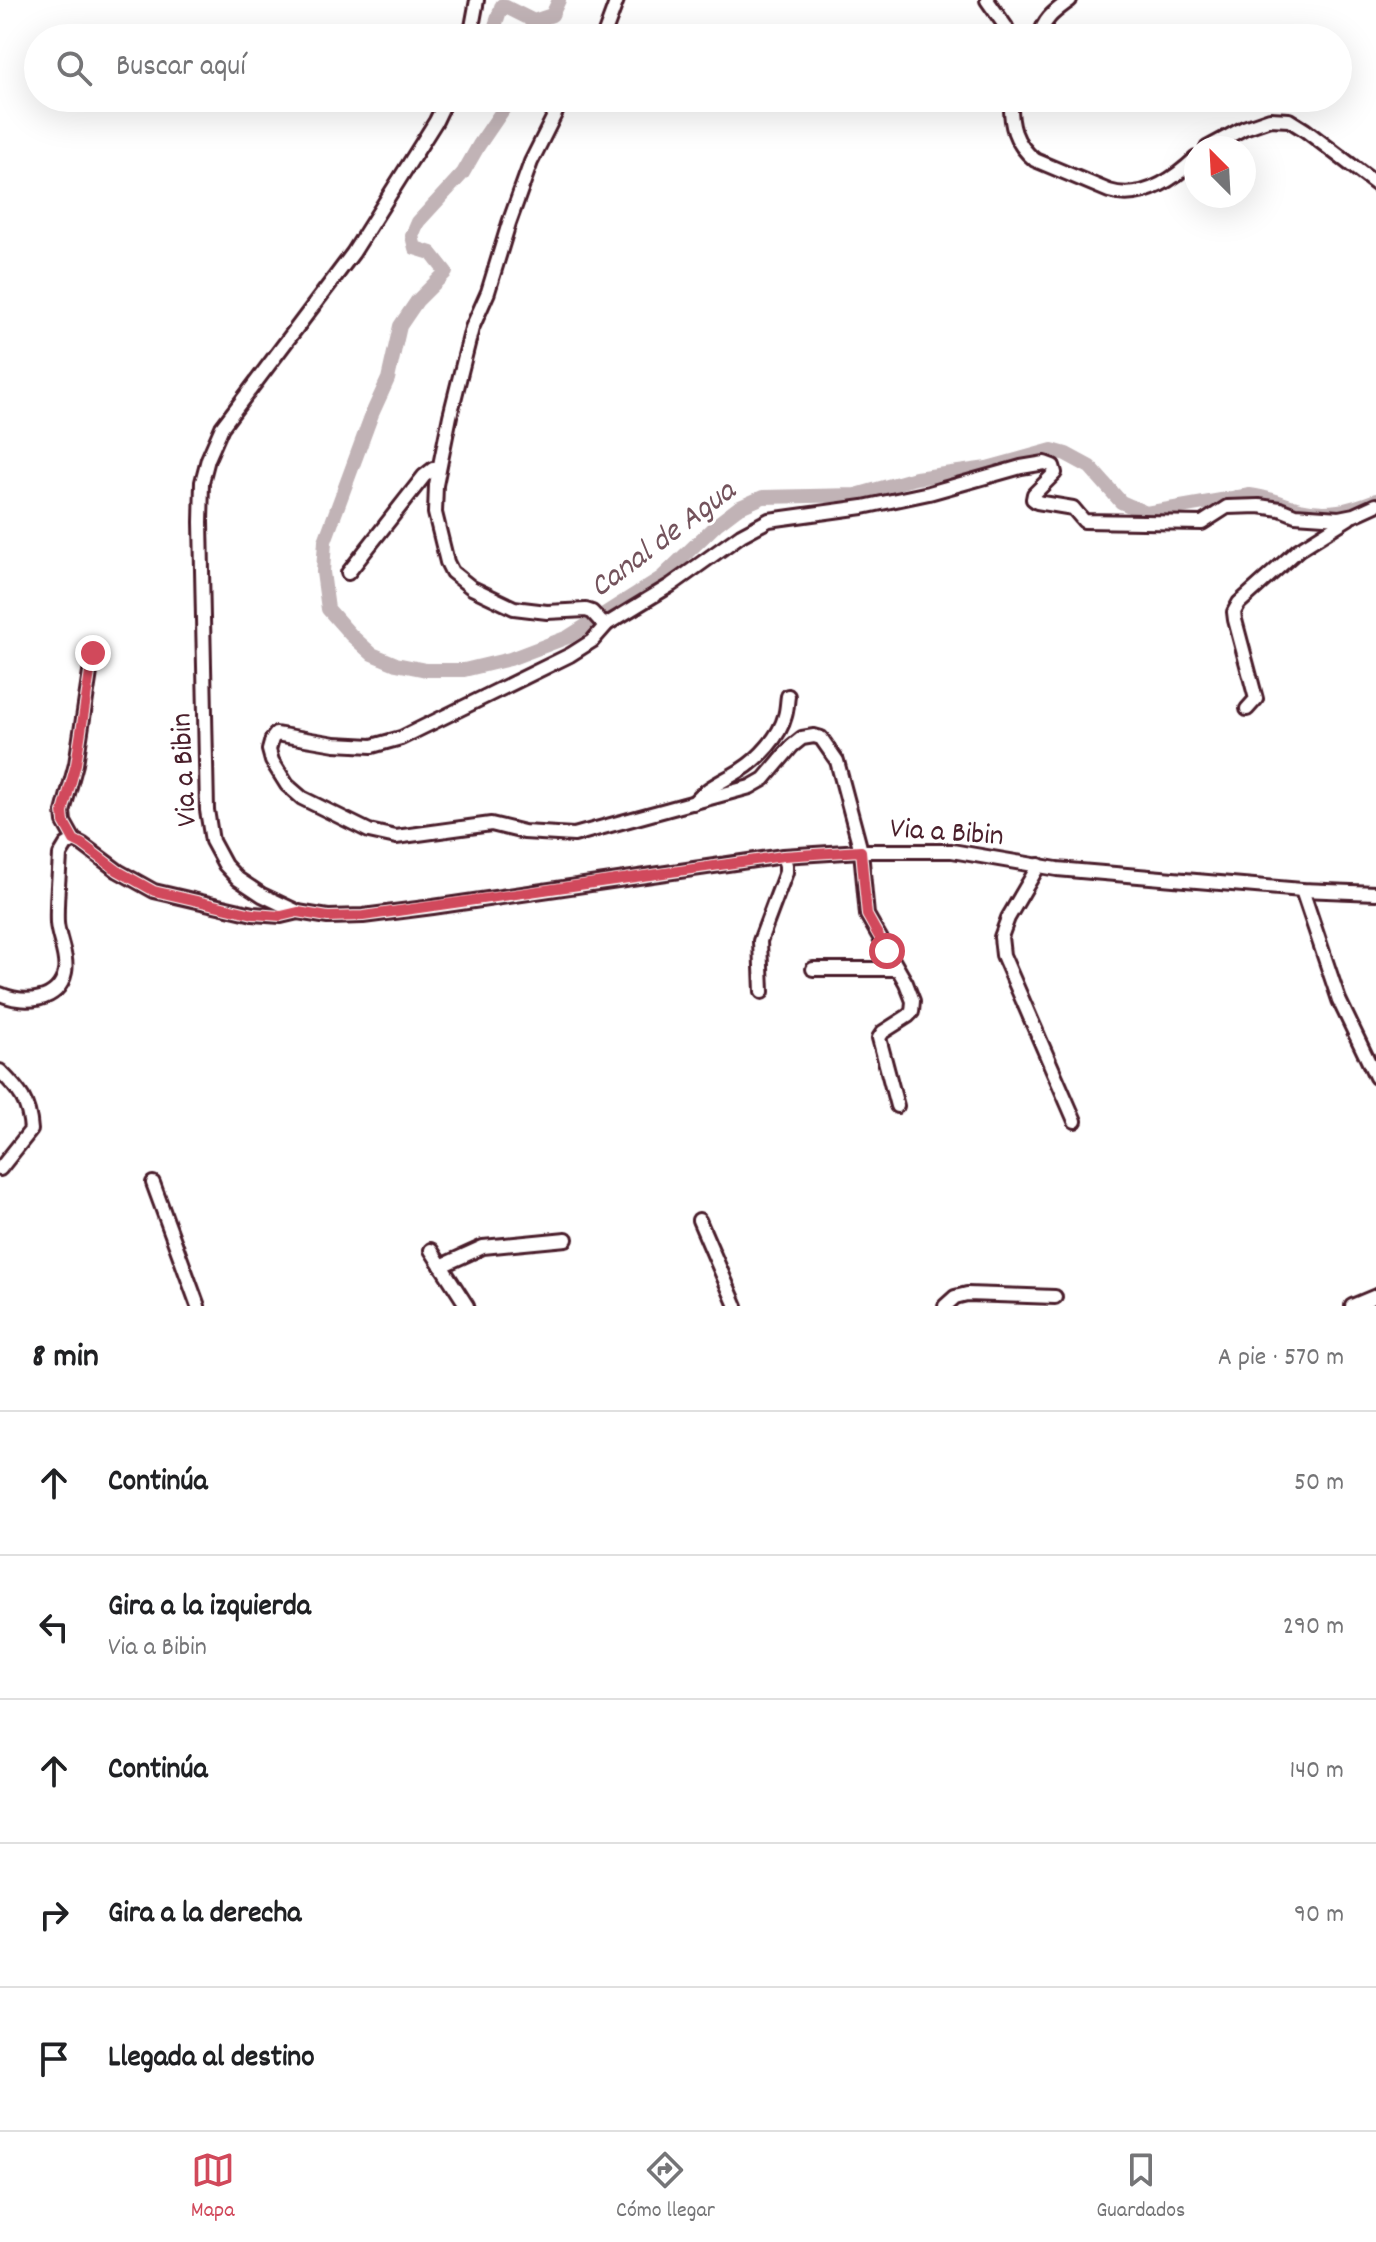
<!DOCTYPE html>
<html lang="es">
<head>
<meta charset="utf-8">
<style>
  :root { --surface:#fff; --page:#f6f6f6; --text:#202124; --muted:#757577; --line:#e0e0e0; --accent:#d1495b }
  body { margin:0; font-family:Dekko,sans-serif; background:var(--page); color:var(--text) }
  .compass { position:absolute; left:1184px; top:136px; width:72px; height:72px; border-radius:50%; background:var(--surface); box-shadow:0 8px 32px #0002; rotate:336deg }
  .stop { position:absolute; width:24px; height:24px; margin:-18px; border:6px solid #d1495b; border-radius:50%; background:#fff }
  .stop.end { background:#d1495b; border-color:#fff; box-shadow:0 2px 8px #0008 }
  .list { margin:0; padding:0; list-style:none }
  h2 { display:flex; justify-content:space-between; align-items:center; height:104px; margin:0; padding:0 32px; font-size:34px }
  h2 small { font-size:26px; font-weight:400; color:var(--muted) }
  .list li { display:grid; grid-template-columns:52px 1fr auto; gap:24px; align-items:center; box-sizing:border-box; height:144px; padding:0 32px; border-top:2px solid var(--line) }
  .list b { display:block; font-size:30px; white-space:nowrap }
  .list p { margin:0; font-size:26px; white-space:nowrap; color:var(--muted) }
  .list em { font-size:26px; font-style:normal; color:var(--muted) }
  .icon { flex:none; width:44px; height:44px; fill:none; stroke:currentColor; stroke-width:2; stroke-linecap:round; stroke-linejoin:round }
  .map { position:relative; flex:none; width:1376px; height:1306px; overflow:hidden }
  .search { position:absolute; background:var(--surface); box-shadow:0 8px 32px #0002; left:24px; right:24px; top:24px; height:88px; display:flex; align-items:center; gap:20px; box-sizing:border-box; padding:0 28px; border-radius:44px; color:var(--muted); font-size:30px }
  .sheet { height:824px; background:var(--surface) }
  nav { display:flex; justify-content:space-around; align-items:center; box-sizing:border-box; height:112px; border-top:2px solid var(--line); background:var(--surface); font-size:22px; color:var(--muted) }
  nav a { display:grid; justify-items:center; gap:4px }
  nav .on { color:var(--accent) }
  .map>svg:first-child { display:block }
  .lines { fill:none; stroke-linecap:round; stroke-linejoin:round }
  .canal { stroke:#c1b3b6; stroke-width:14 }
  .minor-casing { stroke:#4a1f2b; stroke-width:18 }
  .minor { stroke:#fff; stroke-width:12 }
  .route { stroke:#d1495b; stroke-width:10 }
  .labels { text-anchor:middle; stroke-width:6; stroke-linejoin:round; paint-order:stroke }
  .street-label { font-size:30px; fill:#4a1f2b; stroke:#fff }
  .water-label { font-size:32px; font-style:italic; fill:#74535c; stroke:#fff }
</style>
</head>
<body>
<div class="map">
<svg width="1376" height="1306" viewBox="0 0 1376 1306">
  <rect width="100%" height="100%" fill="#fff"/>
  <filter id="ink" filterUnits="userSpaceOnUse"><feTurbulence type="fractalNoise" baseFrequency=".0125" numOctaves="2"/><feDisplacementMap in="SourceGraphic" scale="16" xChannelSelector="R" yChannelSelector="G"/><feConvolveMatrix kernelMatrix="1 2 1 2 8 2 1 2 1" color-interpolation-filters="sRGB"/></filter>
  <g filter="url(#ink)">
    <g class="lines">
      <!-- canal -->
      <g class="canal">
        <path d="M 493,38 L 492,35 L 502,5 L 534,21 L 552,15 L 559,0"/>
        <path d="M 511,98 L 479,145 L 463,173 L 418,222 L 412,236 L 415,248 L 431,253 L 446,272 L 417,301 L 400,326 L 388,379 L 372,414 L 325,541 L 323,572 L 328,609 L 351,635 L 372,654 L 396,664 L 426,670 L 464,670 L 510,659 L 568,637 L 661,578 L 717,524 L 738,508 L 763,497 L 856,495 L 916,478 L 987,468 L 1052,450 L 1066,454 L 1090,467 L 1121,502 L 1146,513 L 1250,495 C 1268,497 1283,504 1300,509 C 1328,516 1350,510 1376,500"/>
      </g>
      <!-- minor casing -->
      <g class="minor-casing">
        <g id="minor">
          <path d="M 987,0 L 1006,27 L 1010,38"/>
          <path d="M 470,38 L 477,0"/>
          <path d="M 603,38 L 617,0"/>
          <path d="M 1039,38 C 1044,18 1054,12 1070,0"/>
          <path d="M 447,98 L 436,121 L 353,253 L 222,427 L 208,459 L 202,482 L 201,522 L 207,810 L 212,841 L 225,865 L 238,879 L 262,895 L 298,912 L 328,917 L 363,916 L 433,907 L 783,856 L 861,851 L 952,851 L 1057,869 L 1302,890 L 1376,893"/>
          <path d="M 563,98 L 531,162 L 509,223 L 488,292 L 472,328 L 450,416 L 436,485 L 435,513 L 447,562 L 452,572 L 472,588 L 514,608 L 547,612 L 586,610 L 592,612 L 602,623 L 607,624"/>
          <path d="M 1011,98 C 1010,124 1014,143 1035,160 L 1109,191 C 1141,201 1173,180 1196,158"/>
          <path d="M 1207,148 L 1244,128 L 1270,119 L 1289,120 L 1305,130 L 1376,184"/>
          <path d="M 348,573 L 424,476 L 433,469 L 439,469"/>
          <path d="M 1247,709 L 1256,699 L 1235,620 L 1234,612 L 1239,603 L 1298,550 L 1349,518"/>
          <path d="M 693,803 C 707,787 724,781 741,770 C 759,759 780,736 785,716 C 787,710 787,702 788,696"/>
          <path d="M 74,840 L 64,822 L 63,812 L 76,764 L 93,653"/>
          <path d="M 1039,865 L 1008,918 L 1001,937 L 1003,955 L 1075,1121"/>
          <path d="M 1302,890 L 1339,1000 L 1376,1077"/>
          <path d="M 813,969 L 897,969"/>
          <path d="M 762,992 L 760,941 L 786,872 L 786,865 L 783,856"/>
          <path d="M 0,994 C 24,1004 59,1003 65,972 C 68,957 58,938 57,923 C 56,901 59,877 60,855 L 66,845 L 74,840 L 82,844 L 118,871 L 154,891 L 253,914 L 281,916 L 298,912"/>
          <path d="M 0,1071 C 20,1091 29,1101 31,1130 L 0,1169"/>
          <path d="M 897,1106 L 879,1038 L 883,1032 L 908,1016 L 912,1012 L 913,1001 L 906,983 L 867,915 L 861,851 L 837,761 L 821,738 L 814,736 L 802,738 L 792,746 L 764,779 L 750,787 L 574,835 L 524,832 L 491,824 L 396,837 L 369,831 L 302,798 L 287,785 L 272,761 L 269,750 L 272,739 L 276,734 L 335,744 L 372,746 L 401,738 L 570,655 L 592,641 L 607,624 L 671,585 L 741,535 L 769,520 L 863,507 L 929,493 L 1021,467 L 1045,463 L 1053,466 L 1055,473 L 1034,494 L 1033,499 L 1037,502 L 1073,508 L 1084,521 L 1202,523 L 1227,507 L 1259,506 L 1280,509 L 1295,515 L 1339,518 L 1354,515 L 1376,505"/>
          <path d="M 153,1183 L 198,1306"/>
          <path d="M 699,1220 L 736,1306"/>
          <path d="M 431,1250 L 467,1306"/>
          <path d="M 441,1266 L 483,1247 L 566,1239"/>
          <path d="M 945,1306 L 955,1297 L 967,1294 L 1055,1297"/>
          <path d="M 1352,1306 L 1376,1296"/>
        </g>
      </g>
      <!-- minor -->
      <use href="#minor" class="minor"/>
    </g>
  </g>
  <g class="lines" filter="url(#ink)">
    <!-- route -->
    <path class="route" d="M 93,653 L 76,764 L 63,812 L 64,822 L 74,840 L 82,844 L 118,871 L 154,891 L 253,914 L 281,916 L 298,912 L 328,917 L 363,916 L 783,856 L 861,851 L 867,915 L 887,951"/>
  </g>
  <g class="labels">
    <!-- street labels -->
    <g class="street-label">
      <text transform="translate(182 770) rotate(-93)" y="10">Via a Bibin</text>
      <text transform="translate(947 830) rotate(4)" y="10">Via a Bibin</text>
    </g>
    <!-- water labels -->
    <g class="water-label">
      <text transform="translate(661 537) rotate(-37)" y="11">Canal de Agua</text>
    </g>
  </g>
</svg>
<svg class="compass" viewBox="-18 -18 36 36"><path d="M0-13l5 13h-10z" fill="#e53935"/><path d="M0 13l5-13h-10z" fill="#757577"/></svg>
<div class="stop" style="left:887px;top:951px"></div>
<div class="stop end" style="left:93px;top:653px"></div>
<div class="search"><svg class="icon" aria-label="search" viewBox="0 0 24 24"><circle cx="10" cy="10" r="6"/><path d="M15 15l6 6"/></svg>Buscar aquí</div>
</div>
<section class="sheet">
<h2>8 min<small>A pie · 570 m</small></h2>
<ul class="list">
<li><svg class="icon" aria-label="ahead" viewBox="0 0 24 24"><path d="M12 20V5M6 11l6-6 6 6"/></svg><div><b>Continúa</b></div><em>50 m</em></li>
<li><svg class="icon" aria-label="left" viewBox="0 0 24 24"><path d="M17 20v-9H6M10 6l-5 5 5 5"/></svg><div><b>Gira a la izquierda</b><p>Via a Bibin</p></div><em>290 m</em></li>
<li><svg class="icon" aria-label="ahead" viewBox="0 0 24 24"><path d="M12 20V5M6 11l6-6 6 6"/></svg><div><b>Continúa</b></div><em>140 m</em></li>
<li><svg class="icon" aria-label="right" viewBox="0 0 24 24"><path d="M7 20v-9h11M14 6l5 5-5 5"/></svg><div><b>Gira a la derecha</b></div><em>90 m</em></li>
<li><svg class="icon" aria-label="arrive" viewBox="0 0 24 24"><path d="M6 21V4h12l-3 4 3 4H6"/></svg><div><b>Llegada al destino</b></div></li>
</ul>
</section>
<nav>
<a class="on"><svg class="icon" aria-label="map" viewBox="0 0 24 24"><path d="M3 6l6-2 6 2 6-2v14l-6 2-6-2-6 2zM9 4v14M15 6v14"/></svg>Mapa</a>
<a><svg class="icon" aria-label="directions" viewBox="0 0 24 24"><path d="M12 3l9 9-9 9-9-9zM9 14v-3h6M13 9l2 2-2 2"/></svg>Cómo llegar</a>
<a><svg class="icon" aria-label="saved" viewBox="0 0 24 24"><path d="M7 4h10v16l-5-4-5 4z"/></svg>Guardados</a>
</nav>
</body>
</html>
